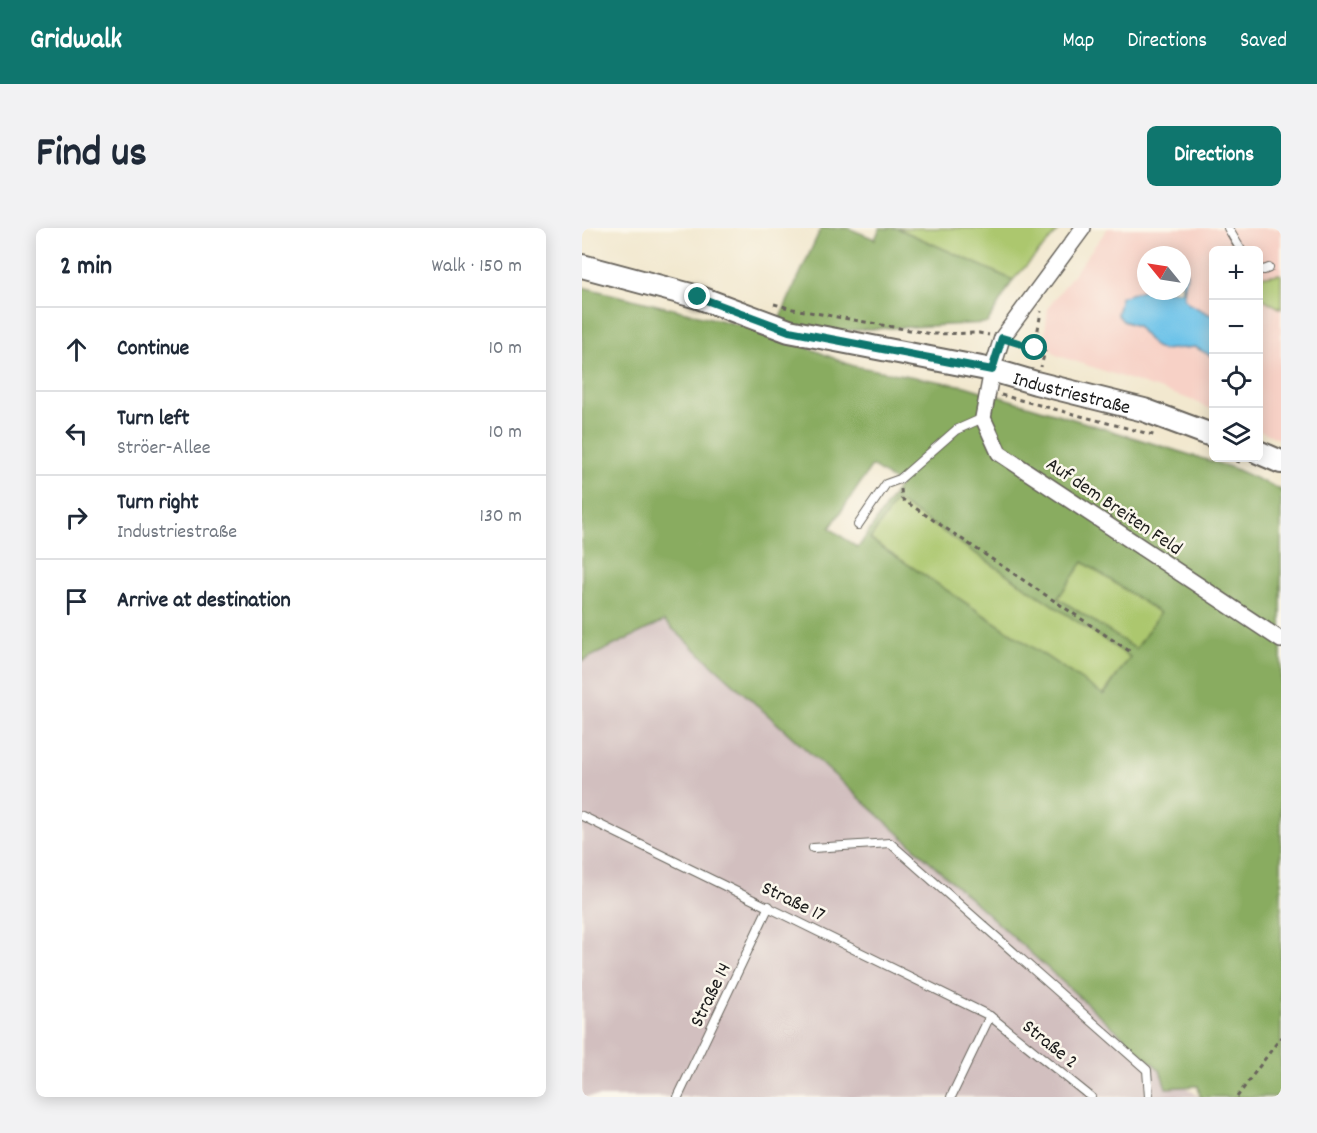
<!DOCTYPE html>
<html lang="en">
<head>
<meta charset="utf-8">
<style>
  :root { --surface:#fff; --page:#f2f2f3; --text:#1f2937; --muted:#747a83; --line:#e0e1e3; --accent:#0f766e }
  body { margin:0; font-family:Dekko,sans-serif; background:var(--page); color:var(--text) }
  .controls { position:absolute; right:18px; top:18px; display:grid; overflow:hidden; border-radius:9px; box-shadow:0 3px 15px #0003 }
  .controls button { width:54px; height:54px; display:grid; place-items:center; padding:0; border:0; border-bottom:2px solid var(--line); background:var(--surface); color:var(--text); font:30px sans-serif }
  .compass { position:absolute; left:555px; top:18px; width:54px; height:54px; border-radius:50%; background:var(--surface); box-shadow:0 3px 15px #0003; rotate:300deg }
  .stop { position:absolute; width:18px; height:18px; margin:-14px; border:4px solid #0f766e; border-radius:50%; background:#fff }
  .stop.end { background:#0f766e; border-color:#fff; box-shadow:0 2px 6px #0008 }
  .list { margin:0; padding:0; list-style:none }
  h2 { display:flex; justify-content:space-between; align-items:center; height:78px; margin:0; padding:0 24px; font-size:26px }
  h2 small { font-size:20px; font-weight:400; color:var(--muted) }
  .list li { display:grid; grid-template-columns:39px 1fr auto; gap:18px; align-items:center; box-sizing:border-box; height:84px; padding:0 24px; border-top:2px solid var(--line) }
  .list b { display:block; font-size:22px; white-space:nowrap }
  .list p { margin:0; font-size:20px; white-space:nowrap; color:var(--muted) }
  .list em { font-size:20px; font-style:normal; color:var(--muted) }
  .icon { flex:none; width:33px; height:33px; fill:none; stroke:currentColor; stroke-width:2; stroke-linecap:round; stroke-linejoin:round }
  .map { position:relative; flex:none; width:699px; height:869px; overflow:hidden; border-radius:9px }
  header { display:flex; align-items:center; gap:36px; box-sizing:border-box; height:84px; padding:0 30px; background:var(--accent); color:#fff }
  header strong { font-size:28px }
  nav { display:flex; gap:33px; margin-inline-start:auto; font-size:21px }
  .intro { display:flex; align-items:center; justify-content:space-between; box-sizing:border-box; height:144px; padding:0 36px }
  h1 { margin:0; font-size:42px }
  .button { padding:15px 27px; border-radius:9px; background:var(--accent); color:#fff; font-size:21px; font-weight:700 }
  main { display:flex; gap:36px; padding:0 36px }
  aside { flex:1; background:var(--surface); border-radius:9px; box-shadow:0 3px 15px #0003 }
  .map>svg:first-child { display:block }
  .built { fill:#f7d1c6; fill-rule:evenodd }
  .industrial { fill:#d2bfbf }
  .green { fill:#acc76e; stroke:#647245; stroke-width:1.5 }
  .forest { fill:#89ac61; stroke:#52643e; stroke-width:1.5; fill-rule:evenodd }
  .water { fill:#6cc2e9; stroke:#446f82; stroke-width:1.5 }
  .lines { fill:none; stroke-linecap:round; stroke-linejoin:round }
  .lane-casing { stroke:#67635b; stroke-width:10 }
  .street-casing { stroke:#67635b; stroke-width:18 }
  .secondary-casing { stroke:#67635b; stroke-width:26 }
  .path { stroke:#67635b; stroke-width:3; stroke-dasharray:4.5 4.5; stroke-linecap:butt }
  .lane { stroke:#fff; stroke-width:8 }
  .street { stroke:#fff; stroke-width:15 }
  .secondary { stroke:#fff; stroke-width:22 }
  .route { stroke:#0f766e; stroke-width:8 }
  .labels { text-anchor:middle; stroke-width:5; stroke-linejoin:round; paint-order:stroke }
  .street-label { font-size:20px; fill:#1c1c1c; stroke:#fbf7ec }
</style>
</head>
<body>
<header>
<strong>Gridwalk</strong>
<nav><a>Map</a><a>Directions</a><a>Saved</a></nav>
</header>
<div class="intro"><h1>Find us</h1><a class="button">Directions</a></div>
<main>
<aside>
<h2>2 min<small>Walk · 150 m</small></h2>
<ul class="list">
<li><svg class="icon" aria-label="ahead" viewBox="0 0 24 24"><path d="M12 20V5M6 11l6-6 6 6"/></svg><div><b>Continue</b></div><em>10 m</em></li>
<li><svg class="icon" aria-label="left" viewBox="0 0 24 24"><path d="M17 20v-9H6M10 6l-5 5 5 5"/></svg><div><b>Turn left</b><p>Ströer-Allee</p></div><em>10 m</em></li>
<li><svg class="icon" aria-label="right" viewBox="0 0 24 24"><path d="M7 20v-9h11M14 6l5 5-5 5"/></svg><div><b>Turn right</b><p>Industriestraße</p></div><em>130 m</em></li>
<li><svg class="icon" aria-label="arrive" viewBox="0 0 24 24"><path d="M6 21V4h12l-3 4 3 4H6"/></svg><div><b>Arrive at destination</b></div></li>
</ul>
</aside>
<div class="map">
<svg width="699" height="869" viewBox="0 0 699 869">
  <rect width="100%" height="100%" fill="#fbf7ec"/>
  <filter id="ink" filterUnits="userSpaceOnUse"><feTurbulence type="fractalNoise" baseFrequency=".0167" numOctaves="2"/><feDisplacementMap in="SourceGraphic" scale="12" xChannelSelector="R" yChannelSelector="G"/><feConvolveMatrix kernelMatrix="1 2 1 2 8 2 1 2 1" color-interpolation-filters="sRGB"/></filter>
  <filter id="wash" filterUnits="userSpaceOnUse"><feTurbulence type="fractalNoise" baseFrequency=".008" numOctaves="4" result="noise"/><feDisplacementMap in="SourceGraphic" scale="24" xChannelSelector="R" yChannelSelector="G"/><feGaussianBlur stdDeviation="1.35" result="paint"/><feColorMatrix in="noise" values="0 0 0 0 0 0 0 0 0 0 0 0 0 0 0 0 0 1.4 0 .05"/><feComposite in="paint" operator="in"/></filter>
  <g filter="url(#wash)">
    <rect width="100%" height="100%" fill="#f2e8cf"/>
    <!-- built -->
    <path class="built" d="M 526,0 L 699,0 L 699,212 L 677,202 L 676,22 L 632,22 L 631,182 L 610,172 L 474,127 L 462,114 L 466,80 ZM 564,27 L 600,27 L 600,63 L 564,63 Z"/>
    <!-- industrial -->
    <path class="industrial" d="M 82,392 L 578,842 L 618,869 L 0,869 L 0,433 Z"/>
    <!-- green -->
    <g class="green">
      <path d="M 315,0 L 479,0 L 431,52 Z"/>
      <path d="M 698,46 L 699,48 L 699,81 L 676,68 L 677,49 Z"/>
      <path d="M 314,272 L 548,429 L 521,467 L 288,311 Z"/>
      <path d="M 501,333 L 578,385 L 554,422 L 476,370 Z"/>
    </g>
    <!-- forest -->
    <path class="forest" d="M 239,0 L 266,0 L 293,11 L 298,0 L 315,0 L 431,52 L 405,95 L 193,106 L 271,138 L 383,158 L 651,240 L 699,262 L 699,869 L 618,869 L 616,858 L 584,860 L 578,842 L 82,393 L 0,433 L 0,59 L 191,105 ZM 290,238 L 318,257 L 276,320 L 248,300 ZM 314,272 L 548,429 L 522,467 L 288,311 ZM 501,334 L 578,385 L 554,421 L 476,370 Z"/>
    <!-- water -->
    <path class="water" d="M 600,32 C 610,43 601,57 602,70 L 607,76 L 631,88 L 631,129 L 613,119 L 580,122 L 572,118 L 555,98 L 541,93 L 535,86 L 539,69 L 564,61 L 564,63 L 600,63 Z"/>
  </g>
  <g filter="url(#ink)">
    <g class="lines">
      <!-- lane casing -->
      <g class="lane-casing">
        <g id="lane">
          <path d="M 646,0 L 659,22"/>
          <path d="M 676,41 L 682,42 L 687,40"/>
          <path d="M 276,297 L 304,256 L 318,251 L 374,202 L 401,190"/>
          <path d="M 0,588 L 408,788 L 509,869"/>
          <path d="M 231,620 L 308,615 L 565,842 L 567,869"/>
          <path d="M 96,869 L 187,678"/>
          <path d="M 369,869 L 408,788"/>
        </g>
      </g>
      <!-- street casing -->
      <g class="street-casing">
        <path id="street" d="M 501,0 L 420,110 L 410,142 L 401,190 L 417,225 L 699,412"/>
      </g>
      <!-- secondary casing -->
      <g class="secondary-casing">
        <g id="secondary">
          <path id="s1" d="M 0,38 L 116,69 L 207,103 L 410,142 L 454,155 L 562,182 L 632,208"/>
          <path d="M 676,224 L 699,234"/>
        </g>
      </g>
      <!-- path -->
      <g class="path">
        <path d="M 192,76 L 211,81 L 350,106 L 397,105 L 407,107"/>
        <path d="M 434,114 L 463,123 L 459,139"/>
        <path d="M 453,120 L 459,83"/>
        <path d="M 419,167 L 575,208"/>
        <path d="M 645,230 L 661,235"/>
        <path d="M 319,261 L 320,271 L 549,424"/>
        <path d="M 655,869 L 699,809"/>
      </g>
      <!-- lane -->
      <use href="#lane" class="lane"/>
      <!-- street -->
      <use href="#street" class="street"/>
      <!-- secondary -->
      <use href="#secondary" class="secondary"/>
    </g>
  </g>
  <g class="lines" filter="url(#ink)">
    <!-- route -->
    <path class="route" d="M 116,69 L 207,103 L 410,142 L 420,110 L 453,120"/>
  </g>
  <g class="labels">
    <!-- street labels -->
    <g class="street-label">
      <text dy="7" stroke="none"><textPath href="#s1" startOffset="507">Industriestraße</textPath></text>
      <text transform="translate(533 277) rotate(34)" y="7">Auf dem Breiten Feld</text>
      <text transform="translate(212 672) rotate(26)" y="7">Straße 17</text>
      <text transform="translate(127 766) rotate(-64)" y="7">Straße 14</text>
      <text transform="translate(469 815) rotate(39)" y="7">Straße 2</text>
    </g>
  </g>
</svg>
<div class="controls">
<button>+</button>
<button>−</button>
<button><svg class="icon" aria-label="locate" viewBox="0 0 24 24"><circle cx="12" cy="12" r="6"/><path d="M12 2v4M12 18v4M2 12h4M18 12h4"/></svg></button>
<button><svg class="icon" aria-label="layers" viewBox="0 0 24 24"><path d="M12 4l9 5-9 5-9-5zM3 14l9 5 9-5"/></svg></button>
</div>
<svg class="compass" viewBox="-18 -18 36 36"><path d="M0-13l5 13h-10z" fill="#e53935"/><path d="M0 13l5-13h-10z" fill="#747a83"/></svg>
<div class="stop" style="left:453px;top:120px"></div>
<div class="stop end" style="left:116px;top:69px"></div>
</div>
</main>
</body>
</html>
